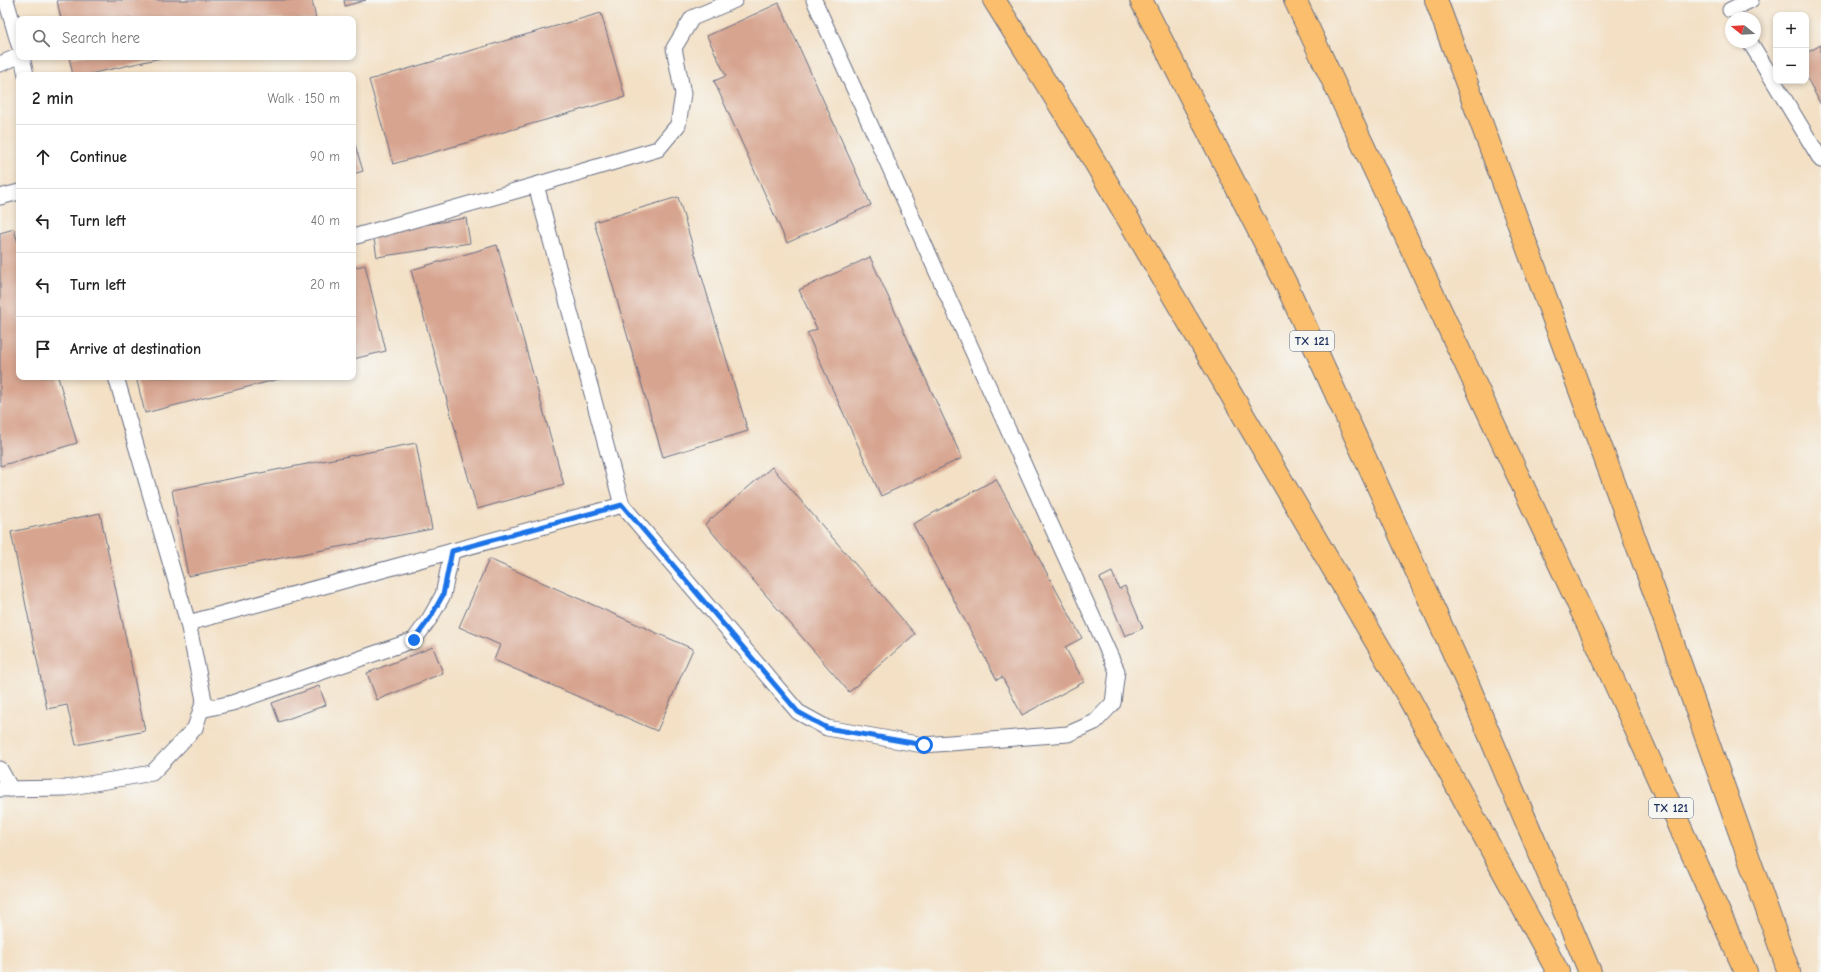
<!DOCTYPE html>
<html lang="en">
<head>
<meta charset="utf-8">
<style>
  :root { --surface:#fff; --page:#f2f2f2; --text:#222; --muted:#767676; --line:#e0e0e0 }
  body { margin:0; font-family:"Comic Neue",sans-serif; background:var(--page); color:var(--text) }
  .controls { position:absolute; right:12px; top:12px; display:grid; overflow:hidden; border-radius:8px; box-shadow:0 2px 6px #0003 }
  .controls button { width:36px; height:36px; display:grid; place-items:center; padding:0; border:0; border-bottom:1px solid var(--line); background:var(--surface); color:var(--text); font:20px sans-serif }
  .compass { position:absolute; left:1725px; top:12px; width:36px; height:36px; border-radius:50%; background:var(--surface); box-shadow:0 2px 6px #0003; rotate:288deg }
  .stop { position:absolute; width:12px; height:12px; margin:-9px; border:3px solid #1a73e8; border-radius:50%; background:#fff }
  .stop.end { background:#1a73e8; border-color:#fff; box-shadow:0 1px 4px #0008 }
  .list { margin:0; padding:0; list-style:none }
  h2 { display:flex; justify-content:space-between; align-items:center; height:52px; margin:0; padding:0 16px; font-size:17px }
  h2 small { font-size:13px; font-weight:400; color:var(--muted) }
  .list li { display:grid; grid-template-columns:26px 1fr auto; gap:12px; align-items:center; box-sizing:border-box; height:64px; padding:0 16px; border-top:1px solid var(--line) }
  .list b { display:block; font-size:15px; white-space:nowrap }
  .list em { font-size:13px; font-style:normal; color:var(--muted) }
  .icon { flex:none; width:22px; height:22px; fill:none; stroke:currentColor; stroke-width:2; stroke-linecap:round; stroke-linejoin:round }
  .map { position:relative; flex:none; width:1821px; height:972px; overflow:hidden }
  .search { position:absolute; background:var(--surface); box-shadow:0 2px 6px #0003; left:16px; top:16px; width:340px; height:44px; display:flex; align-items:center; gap:10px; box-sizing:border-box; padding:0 14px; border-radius:8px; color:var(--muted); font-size:15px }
  .panel { position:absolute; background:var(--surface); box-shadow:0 2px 6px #0003; left:16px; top:72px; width:340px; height:308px; border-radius:8px }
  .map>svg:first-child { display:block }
  .building { fill:#d7a48f }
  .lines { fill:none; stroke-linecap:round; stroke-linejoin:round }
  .service-casing { stroke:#676d82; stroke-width:17 }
  .motorway-casing { stroke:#676d82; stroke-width:24 }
  .service { stroke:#fff; stroke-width:15 }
  .motorway { stroke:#fabe6d; stroke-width:22 }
  .route { stroke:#1a73e8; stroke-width:5 }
  .labels { text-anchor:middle; stroke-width:3; stroke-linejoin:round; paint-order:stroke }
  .shield { fill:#f6f6f2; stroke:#5d6b8a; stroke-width:1 }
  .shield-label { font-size:12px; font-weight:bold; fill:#1b2f5e }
</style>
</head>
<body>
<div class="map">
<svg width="1821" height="972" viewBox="0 0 1821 972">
  <rect width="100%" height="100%" fill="#f6f6f2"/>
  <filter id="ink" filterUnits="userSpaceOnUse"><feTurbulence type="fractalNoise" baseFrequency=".025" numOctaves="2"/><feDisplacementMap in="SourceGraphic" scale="8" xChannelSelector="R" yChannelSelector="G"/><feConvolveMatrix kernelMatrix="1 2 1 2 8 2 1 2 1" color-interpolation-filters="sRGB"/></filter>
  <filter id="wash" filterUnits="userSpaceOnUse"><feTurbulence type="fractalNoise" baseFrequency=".012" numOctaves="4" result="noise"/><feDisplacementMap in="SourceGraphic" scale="16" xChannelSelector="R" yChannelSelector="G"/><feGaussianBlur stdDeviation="0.9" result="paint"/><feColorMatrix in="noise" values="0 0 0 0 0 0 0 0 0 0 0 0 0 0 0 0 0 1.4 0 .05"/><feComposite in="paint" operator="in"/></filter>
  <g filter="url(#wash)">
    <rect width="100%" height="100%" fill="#f3e0c5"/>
    <g id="blocks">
      <!-- building -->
      <g class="building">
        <path d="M 57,0 L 312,0 L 316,19 L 61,19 Z"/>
        <path d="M 344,0 L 366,0 L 345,6 Z"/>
        <path d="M 779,3 L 871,205 L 787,243 L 714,81 L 726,76 L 707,36 Z"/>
        <path d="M 601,13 L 625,97 L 393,164 L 369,80 Z"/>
        <path d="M 1821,45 L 1821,105 L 1806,76 L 1806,53 Z"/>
        <path d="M 69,57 L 161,57 L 161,58 L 85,75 L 73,75 Z"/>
        <path d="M 353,138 L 363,171 L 353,174 Z"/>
        <path d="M 678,197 L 748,431 L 663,457 L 594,222 Z"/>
        <path d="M 466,218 L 470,243 L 377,257 L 373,233 Z"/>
        <path d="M 14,229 L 19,246 L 19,377 L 58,377 L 77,443 L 0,466 L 0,233 Z"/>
        <path d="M 497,245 L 564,485 L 477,509 L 411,270 Z"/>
        <path d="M 870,257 L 962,458 L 881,496 L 807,333 L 817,329 L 799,290 Z"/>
        <path d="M 365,265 L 386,351 L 353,359 L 353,268 Z"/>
        <path d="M 136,377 L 283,377 L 283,378 L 145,413 Z"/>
        <path d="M 416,443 L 432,529 L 188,576 L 172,490 Z"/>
        <path d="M 772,467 L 915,634 L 849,692 L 705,524 Z"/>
        <path d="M 996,479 L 1082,638 L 1065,647 L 1084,682 L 1022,715 L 1002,677 L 997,680 L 913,524 Z"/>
        <path d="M 100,513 L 145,731 L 76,745 L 67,705 L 47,709 L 11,532 Z"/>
        <path d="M 489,559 L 693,649 L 657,731 L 494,660 L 500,645 L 459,627 Z"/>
        <path d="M 1112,572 L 1119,589 L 1125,586 L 1143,628 L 1125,636 L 1100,578 Z"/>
        <path d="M 433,647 L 443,673 L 377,700 L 367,673 Z"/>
        <path d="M 319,686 L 326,705 L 279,722 L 272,703 Z"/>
      </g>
    </g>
  </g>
  <g filter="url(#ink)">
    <use href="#blocks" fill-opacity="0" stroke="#676d82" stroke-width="1"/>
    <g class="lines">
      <!-- service casing -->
      <g class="service-casing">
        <g id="service">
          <path d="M 6,0 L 19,45"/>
          <path d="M 735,0 L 692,18 L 674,48 L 683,94 L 678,125 L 658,149 L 536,185 L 622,505 L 798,712 L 827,728 L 923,745 L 1068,734 L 1095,722 L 1113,703 L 1117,671 L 814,0"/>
          <path d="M 1730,10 L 1751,0"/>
          <path d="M 1750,42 L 1821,160"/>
          <path d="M 22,57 L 26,75"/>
          <path d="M 0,64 L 19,56"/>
          <path d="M 0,197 L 19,192"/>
          <path d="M 353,237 L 536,185"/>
          <path d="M 188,623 L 622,505"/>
          <path d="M 201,710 L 232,703 L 414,640 L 430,618 L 443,595 L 452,551"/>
          <path d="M 0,769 L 11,789"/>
          <path d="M 0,789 L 66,788 L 152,773 L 195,728 L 204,700 L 188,623 L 116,377"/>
        </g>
      </g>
      <!-- motorway casing -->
      <g class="motorway-casing">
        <g id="motorway">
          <path d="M 994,0 L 1086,147 L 1409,698 L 1558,972"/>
          <path d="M 1141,0 L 1287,286 L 1470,689 L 1590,972"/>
          <path d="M 1295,0 L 1597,644 L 1746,972"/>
          <path d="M 1436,0 L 1668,629 L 1789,972"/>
        </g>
      </g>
      <!-- service -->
      <use href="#service" class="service"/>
      <!-- motorway -->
      <use href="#motorway" class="motorway"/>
    </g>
  </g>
  <g class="lines" filter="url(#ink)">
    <!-- route -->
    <path class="route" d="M 414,640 L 430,618 L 443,595 L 452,551 L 622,505 L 798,712 L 827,728 L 924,745"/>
  </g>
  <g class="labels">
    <!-- shield labels -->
    <g class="shield">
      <rect x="1290" y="331" width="44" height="20" rx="3"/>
      <rect x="1649" y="798" width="44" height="20" rx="3"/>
    </g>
    <g class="shield-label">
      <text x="1312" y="345">TX 121</text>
      <text x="1671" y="812">TX 121</text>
    </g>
  </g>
</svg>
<div class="controls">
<button>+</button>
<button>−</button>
</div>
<svg class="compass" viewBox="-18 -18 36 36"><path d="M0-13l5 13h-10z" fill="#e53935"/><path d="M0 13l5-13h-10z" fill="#767676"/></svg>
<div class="stop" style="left:924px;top:745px"></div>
<div class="stop end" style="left:414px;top:640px"></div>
<div class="search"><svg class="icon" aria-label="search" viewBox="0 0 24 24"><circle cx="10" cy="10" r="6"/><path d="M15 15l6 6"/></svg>Search here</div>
<section class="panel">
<h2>2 min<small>Walk · 150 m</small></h2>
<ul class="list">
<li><svg class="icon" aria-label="ahead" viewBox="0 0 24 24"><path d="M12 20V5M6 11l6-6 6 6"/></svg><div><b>Continue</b></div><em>90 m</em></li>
<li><svg class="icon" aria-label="left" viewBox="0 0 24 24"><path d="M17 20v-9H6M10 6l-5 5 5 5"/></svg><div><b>Turn left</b></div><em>40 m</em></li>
<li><svg class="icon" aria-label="left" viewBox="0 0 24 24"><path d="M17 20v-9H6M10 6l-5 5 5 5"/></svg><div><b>Turn left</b></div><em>20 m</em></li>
<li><svg class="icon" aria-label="arrive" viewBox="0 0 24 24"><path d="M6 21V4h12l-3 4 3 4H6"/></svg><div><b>Arrive at destination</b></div></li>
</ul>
</section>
</div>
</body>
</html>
